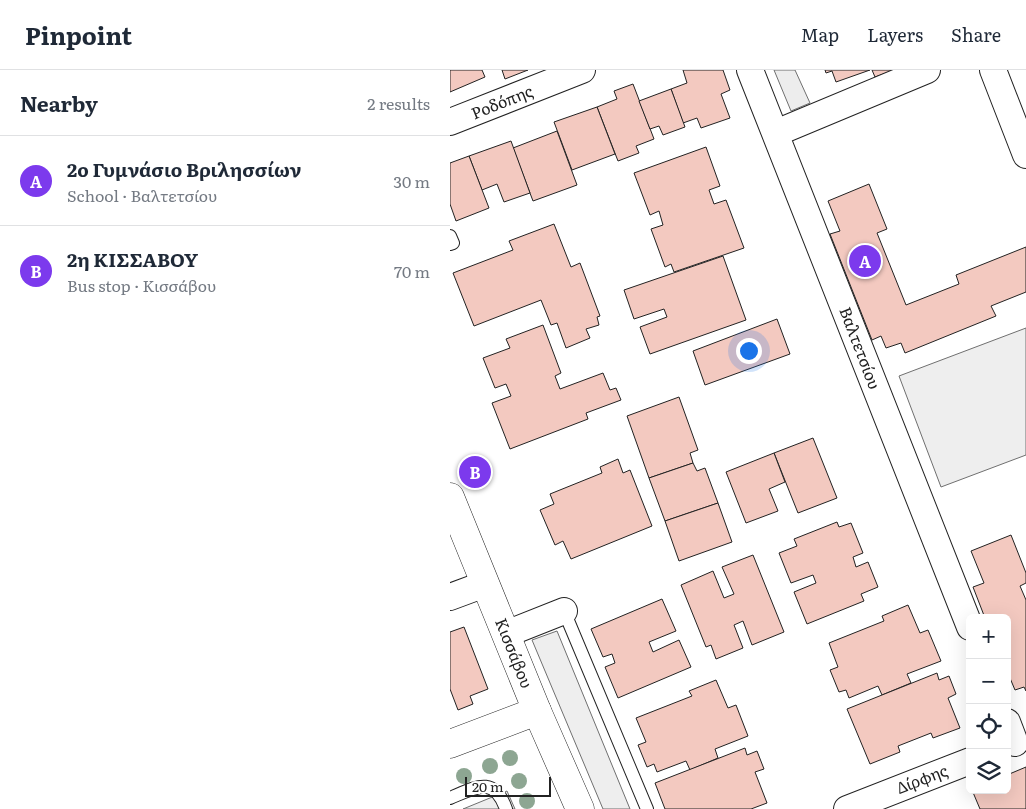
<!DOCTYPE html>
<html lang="en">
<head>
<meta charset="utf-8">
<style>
  :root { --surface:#fff; --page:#f6f6f7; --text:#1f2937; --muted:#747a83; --line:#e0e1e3; --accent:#7c3aed }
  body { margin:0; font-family:Literata,serif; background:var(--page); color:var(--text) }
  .controls { position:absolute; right:15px; bottom:15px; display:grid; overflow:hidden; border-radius:8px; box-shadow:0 5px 20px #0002 }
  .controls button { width:45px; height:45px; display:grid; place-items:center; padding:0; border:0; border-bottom:1px solid var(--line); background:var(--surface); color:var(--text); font:25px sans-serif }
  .scale { position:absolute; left:15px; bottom:12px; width:86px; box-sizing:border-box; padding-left:5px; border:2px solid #222; border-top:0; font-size:14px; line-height:18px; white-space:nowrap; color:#222; -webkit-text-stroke:4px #fff; paint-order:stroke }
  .you { position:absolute; left:298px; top:280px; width:18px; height:18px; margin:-12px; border:4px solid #fff; border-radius:50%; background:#1a73e8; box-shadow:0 0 0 8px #1a73e833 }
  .badge { display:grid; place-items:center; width:32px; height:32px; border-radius:50%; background:var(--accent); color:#fff; font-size:16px; font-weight:700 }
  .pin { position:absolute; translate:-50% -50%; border:2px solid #fff; box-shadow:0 1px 5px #0006 }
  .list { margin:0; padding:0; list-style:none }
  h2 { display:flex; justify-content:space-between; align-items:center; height:65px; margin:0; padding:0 20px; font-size:21px }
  h2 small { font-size:16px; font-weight:400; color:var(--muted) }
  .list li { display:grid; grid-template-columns:32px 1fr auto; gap:15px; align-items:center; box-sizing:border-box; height:90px; padding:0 20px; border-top:1px solid var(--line) }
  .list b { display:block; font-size:19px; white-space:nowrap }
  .list p { margin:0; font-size:16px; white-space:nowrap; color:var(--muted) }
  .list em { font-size:16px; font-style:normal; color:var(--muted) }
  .icon { flex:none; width:28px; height:28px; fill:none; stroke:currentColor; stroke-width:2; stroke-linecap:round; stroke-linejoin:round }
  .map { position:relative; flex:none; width:576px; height:739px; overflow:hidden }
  header { display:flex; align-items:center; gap:30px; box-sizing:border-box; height:70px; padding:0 25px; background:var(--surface); border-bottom:1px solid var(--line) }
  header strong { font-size:24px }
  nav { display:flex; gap:28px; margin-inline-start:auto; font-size:18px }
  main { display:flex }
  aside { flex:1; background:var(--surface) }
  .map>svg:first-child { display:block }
  .green { fill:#eee; stroke:#6f6f6f }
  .parking { fill:#ededed; stroke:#6f6f6f }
  .building { fill:#f3c9c0; stroke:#222 }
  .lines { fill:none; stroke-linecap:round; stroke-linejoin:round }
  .lane-casing { stroke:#222; stroke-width:14 }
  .street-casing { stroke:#222; stroke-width:28 }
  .secondary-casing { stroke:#222; stroke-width:29 }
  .lane { stroke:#fff; stroke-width:12 }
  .street { stroke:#fff; stroke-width:26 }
  .secondary { stroke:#fff; stroke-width:28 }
  .tree { fill:#8da692 }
  .labels { text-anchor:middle; stroke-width:4; stroke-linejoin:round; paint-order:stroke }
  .street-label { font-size:16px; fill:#222; stroke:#fff }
</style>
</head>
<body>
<header>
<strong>Pinpoint</strong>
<nav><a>Map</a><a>Layers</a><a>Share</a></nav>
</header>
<main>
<aside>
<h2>Nearby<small>2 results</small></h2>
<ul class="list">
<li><span class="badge">A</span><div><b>2ο Γυμνάσιο Βριλησσίων</b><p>School · Βαλτετσίου</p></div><em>30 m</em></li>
<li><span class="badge">B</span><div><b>2η ΚΙΣΣΑΒΟΥ</b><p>Bus stop · Κισσάβου</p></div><em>70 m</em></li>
</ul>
</aside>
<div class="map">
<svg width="576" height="739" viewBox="0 0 576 739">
  <rect width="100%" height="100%" fill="#fff"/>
  <!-- green -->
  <g class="green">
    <path d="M 576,258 L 576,385 L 491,417 L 449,306 Z"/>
    <path d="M 107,561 L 180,739 L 153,739 L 82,570 Z"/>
    <path d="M 57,721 L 65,739 L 13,739 Z"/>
  </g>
  <!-- parking -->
  <path class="parking" d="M 324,0 L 345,0 L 360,33 L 341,41 Z"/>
  <!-- building -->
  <g class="building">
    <path d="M 0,0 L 32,0 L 35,7 L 0,22 Z"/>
    <path d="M 52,0 L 78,0 L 55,9 Z"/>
    <path d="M 233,0 L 273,0 L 280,20 L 271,24 L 280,48 L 251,58 L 247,48 L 233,53 L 221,19 L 237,13 Z"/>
    <path d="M 375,0 L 420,0 L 386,12 L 382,1 L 376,3 Z"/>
    <path d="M 422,0 L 445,0 L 425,7 Z"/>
    <path d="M 183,14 L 204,69 L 186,76 L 189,83 L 168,91 L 147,37 L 167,29 L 164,21 Z"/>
    <path d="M 221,19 L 235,57 L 213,65 L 209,56 L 200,59 L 189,31 Z"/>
    <path d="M 147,37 L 165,84 L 122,100 L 104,52 Z"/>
    <path d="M 107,61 L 127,115 L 83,131 L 63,78 Z"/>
    <path d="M 61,71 L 80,123 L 54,132 L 47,114 L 32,120 L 19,86 Z"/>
    <path d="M 256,77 L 270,116 L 259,120 L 264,134 L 276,130 L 294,178 L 224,202 L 221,194 L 215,197 L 201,159 L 213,155 L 209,141 L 200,145 L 184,103 Z"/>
    <path d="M 19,86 L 39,138 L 6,151 L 0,134 L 0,93 Z"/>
    <path d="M 419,114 L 437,159 L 427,163 L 456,235 L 509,214 L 506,205 L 576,177 L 576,222 L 541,236 L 546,246 L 455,283 L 451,273 L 436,278 L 431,266 L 422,270 L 380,164 L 390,161 L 378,131 Z"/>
    <path d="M 104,154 L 121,197 L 130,193 L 150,246 L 147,247 L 149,255 L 136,259 L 140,268 L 116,278 L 107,253 L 101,255 L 91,230 L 24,256 L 3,203 L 63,180 L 59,171 Z"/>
    <path d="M 273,186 L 296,250 L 200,284 L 190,257 L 217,247 L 214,239 L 184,249 L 174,220 Z"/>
    <path d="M 327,249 L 340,284 L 255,315 L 243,281 Z"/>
    <path d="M 93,255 L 111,303 L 105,306 L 110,319 L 153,303 L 160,320 L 166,318 L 171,330 L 136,343 L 138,349 L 60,379 L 42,333 L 61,326 L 56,314 L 45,318 L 33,288 L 60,278 L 56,269 Z"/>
    <path d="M 229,327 L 248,380 L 240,383 L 243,393 L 199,408 L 177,346 Z"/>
    <path d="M 363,368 L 387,428 L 348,443 L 324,383 Z"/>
    <path d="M 324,383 L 335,412 L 319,419 L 328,441 L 296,453 L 276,402 Z"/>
    <path d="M 168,389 L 173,403 L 180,400 L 202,456 L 121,489 L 113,471 L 105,475 L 90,440 L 104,434 L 100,424 L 152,403 L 150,397 Z"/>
    <path d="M 243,393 L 247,401 L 255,398 L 268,433 L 215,451 L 199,408 Z"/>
    <path d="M 268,433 L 282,472 L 229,491 L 215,451 Z"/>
    <path d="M 387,452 L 389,457 L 401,453 L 413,483 L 403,487 L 406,497 L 418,492 L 428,517 L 411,524 L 414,531 L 357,554 L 344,522 L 366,513 L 363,505 L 341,513 L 329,483 L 347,476 L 344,469 Z"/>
    <path d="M 561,465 L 576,503 L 576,513 L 570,516 L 576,530 L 576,621 L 574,617 L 565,620 L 557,601 L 557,548 L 535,548 L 523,517 L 534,513 L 521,481 Z"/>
    <path d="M 303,485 L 334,562 L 302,575 L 293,551 L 284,555 L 293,578 L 266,589 L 261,575 L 256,577 L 231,515 L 263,501 L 274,528 L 284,524 L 272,497 Z"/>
    <path d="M 212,529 L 226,561 L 199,572 L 203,582 L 229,570 L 241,597 L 168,628 L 155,597 L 165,593 L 162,584 L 153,587 L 141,559 Z"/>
    <path d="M 458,535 L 470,563 L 478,560 L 491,591 L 457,604 L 461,613 L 432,625 L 428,616 L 399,628 L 396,620 L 389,622 L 380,600 L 388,597 L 379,573 L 434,551 L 432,546 Z"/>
    <path d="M 14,557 L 38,619 L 20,626 L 23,634 L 8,640 L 0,619 L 0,562 Z"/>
    <path d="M 487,603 L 489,610 L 499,606 L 506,624 L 498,628 L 510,658 L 483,668 L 481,663 L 448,676 L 450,682 L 420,694 L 397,639 Z"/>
    <path d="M 266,610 L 278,638 L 286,635 L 298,666 L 265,679 L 268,688 L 240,700 L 236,691 L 207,702 L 204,694 L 197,697 L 188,675 L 196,672 L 186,648 L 242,626 L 239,621 Z"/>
    <path d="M 295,678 L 297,685 L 307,681 L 314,699 L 305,702 L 317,733 L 301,739 L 215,739 L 205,713 Z"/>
    <path d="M 576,697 L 576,739 L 530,739 L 522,720 L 557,720 L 557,705 Z"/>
  </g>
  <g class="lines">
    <!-- lane casing -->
    <g class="lane-casing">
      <g id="lane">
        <path d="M 0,166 L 3,173 L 0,174"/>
        <path d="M 114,541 L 197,739"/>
        <path d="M 0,728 C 26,717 44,705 56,739"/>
      </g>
    </g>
    <!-- street casing -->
    <g class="street-casing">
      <g id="street">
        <path d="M 300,0 L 520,557"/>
        <path d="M 543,0 L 576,85"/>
        <path d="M 0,52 L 132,0"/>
        <path d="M 326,63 L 477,0"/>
        <path d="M 0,527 L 35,514"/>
        <path d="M 56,564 L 114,541"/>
        <path d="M 557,652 L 565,673"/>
        <path d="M 397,739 L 520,691"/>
      </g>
    </g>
    <!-- secondary casing -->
    <g class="secondary-casing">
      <g id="secondary">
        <path d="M 0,427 L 87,641 L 130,739"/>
        <path d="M 0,674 L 87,641"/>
      </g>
    </g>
    <!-- lane -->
    <use href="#lane" class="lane"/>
    <!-- street -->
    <use href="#street" class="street"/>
    <!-- secondary -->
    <use href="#secondary" class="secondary"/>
  </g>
  <!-- trees -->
  <g class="tree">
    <circle cx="60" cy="688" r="8"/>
    <circle cx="40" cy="696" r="8"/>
    <circle cx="14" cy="706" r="8"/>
    <circle cx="69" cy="711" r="8"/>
    <circle cx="77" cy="731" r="8"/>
  </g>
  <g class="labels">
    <!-- street labels -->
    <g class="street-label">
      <text transform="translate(52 32) rotate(-22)" y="6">Ροδόπης</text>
      <text transform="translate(410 278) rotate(69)" y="6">Βαλτετσίου</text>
      <text transform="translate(64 583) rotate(68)" y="6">Κισσάβου</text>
      <text transform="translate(472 709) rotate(-21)" y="6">Δίρφης</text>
    </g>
  </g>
</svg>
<div class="controls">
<button>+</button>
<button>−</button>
<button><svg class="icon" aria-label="locate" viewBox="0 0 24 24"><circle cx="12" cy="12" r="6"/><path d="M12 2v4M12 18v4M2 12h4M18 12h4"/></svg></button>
<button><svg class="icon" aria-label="layers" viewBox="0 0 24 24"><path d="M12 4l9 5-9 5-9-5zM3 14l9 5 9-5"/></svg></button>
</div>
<div class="scale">20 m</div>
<div class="you"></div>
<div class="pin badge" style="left:415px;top:191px">A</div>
<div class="pin badge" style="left:25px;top:402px">B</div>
</div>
</main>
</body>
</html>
